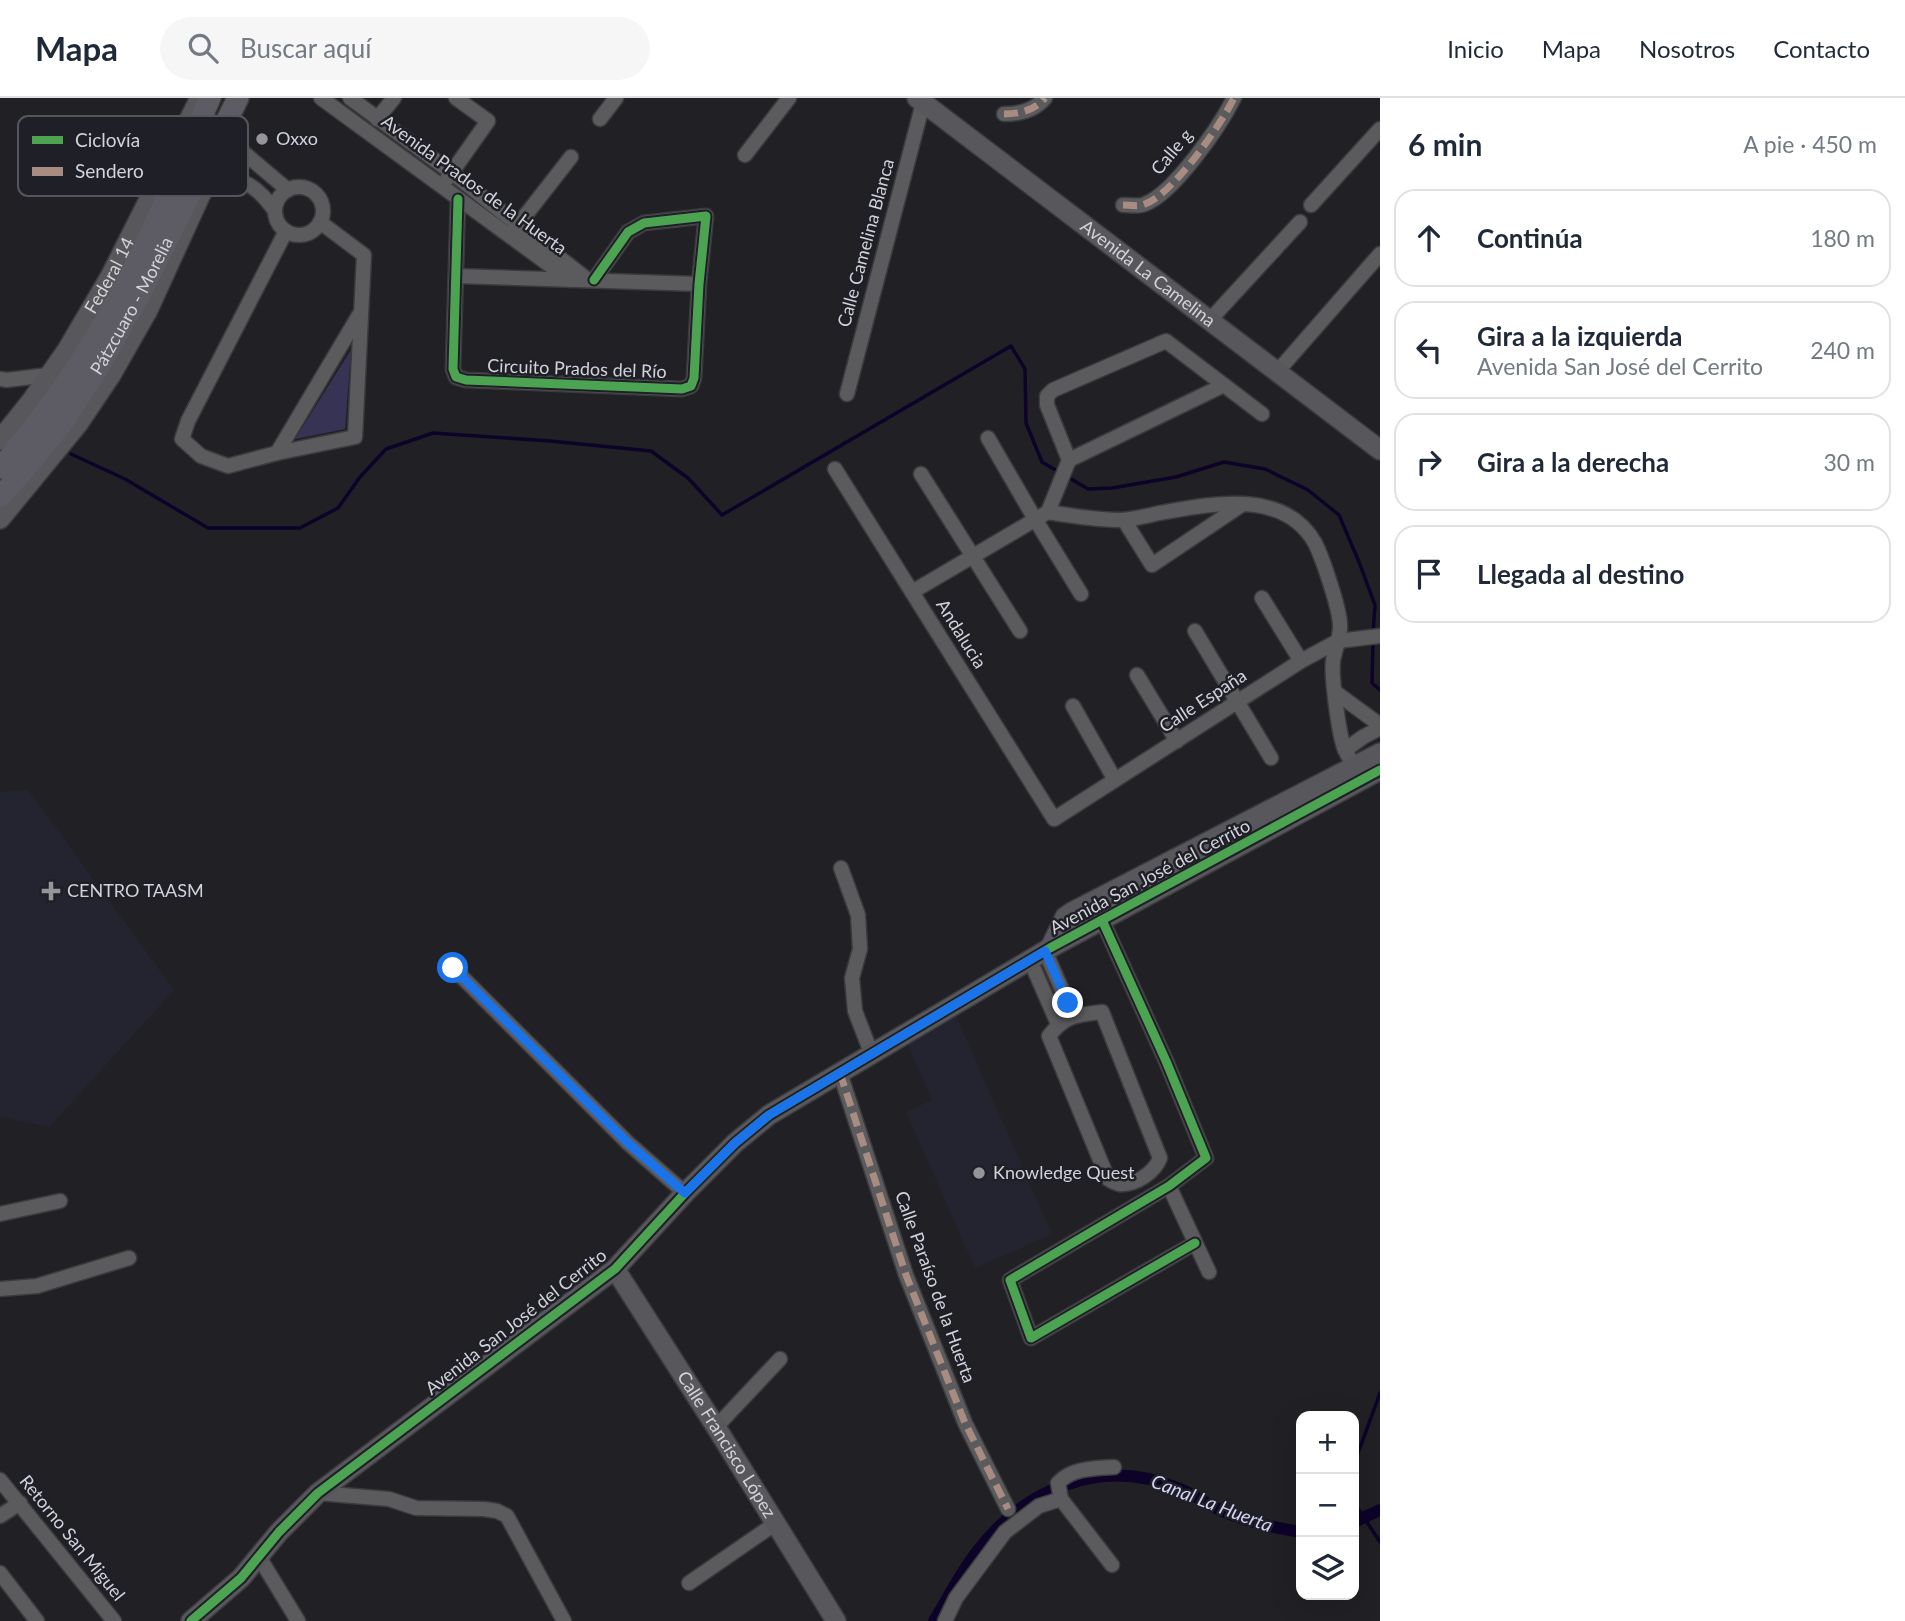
<!DOCTYPE html>
<html lang="es">
<head>
<meta charset="utf-8">
<style>
  :root { --surface:#fff; --page:#f6f6f7; --text:#1f2937; --muted:#747a83; --line:#e0e1e3 }
  body { margin:0; font-family:Lato,sans-serif; background:var(--page); color:var(--text) }
  .controls { position:absolute; right:21px; bottom:21px; display:grid; overflow:hidden; border-radius:14px; box-shadow:0 7px 28px #0002 }
  .controls button { width:63px; height:63px; display:grid; place-items:center; padding:0; border:0; border-bottom:2px solid var(--line); background:var(--surface); color:var(--text); font:35px sans-serif }
  .stop { position:absolute; width:21px; height:21px; margin:-16px; border:5px solid #1a73e8; border-radius:50%; background:#fff }
  .stop.end { background:#1a73e8; border-color:#fff; box-shadow:0 2px 7px #0008 }
  .list { margin:0; padding:0; list-style:none }
  h2 { display:flex; justify-content:space-between; align-items:center; height:91px; margin:0; padding:0 28px; font-size:30px }
  h2 small { font-size:23px; font-weight:400; color:var(--muted) }
  .list li { display:grid; grid-template-columns:46px 1fr auto; gap:21px; align-items:center; box-sizing:border-box; height:98px; margin:0 14px 14px; padding:0 14px; border:2px solid var(--line); border-radius:21px }
  .list b { display:block; font-size:26px; white-space:nowrap }
  .list p { margin:0; font-size:23px; white-space:nowrap; color:var(--muted) }
  .list em { font-size:23px; font-style:normal; color:var(--muted) }
  .icon { flex:none; width:38px; height:38px; fill:none; stroke:currentColor; stroke-width:2; stroke-linecap:round; stroke-linejoin:round }
  .map { position:relative; flex:none; width:1380px; height:1523px; overflow:hidden }
  header { display:flex; align-items:center; gap:42px; box-sizing:border-box; height:98px; padding:0 35px; background:var(--surface); border-bottom:2px solid var(--line) }
  header strong { font-size:33px }
  nav { display:flex; gap:38px; margin-inline-start:auto; font-size:24px }
  .search { width:490px; height:63px; background:var(--page); display:flex; align-items:center; gap:18px; box-sizing:border-box; padding:0 24px; border-radius:38px; color:var(--muted); font-size:26px }
  main { display:flex }
  aside { flex:1; background:var(--surface) }
  .map>svg:first-child { display:block }
  .built { fill:#242430 }
  .green { fill:#373355 }
  .lines { fill:none; stroke-linecap:round; stroke-linejoin:round }
  .stream { stroke:#0d0329; stroke-width:3.5 }
  .canal { stroke:#0d0329; stroke-width:12 }
  .street-casing { stroke:#3b3b3e; stroke-width:17 }
  .secondary-casing { stroke:#3b3b3e; stroke-width:22 }
  .primary-casing { stroke:#3b3b3e; stroke-width:24 }
  .street { stroke:#5b5b5e; stroke-width:14 }
  .secondary { stroke:#58575c; stroke-width:19 }
  .primary { stroke:#5d5c64; stroke-width:21 }
  .quiet { stroke:#a88b81; stroke-width:7; stroke-dasharray:14 7; stroke-linecap:butt }
  .cycleway-casing { stroke:#1f1f27; stroke-width:13 }
  .cycleway { stroke:#4ca352; stroke-width:9 }
  .route { stroke:#1a73e8; stroke-width:9 }
  .poi-dot { fill:#949499; stroke:#1f1f27; stroke-width:2.5 }
  .labels { text-anchor:middle; stroke-width:5; stroke-linejoin:round; paint-order:stroke }
  .poi-label { font-size:18px; fill:#d2d2d8; stroke:#1f1f27; text-anchor:start }
  .street-label { font-size:18px; fill:#d2d2d8; stroke:#1f1f27 }
  .water-label { font-size:19px; font-style:italic; fill:#d4d3f3; stroke:#1f1f27 }
  .key { fill:#1f1f27; stroke:#55555c; stroke-width:2 }
  .key-label { font-size:19px; fill:#d2d2d8 }
</style>
</head>
<body>
<header>
<strong>Mapa</strong>
<div class="search"><svg class="icon" aria-label="search" viewBox="0 0 24 24"><circle cx="10" cy="10" r="6"/><path d="M15 15l6 6"/></svg>Buscar aquí</div>
<nav><a>Inicio</a><a>Mapa</a><a>Nosotros</a><a>Contacto</a></nav>
</header>
<main>
<div class="map">
<svg width="1380" height="1523" viewBox="0 0 1380 1523">
  <rect width="100%" height="100%" fill="#212125"/>
  <!-- built -->
  <g class="built">
    <path d="M 28,692 L 174,892 L 49,1029 L 0,1019 L 0,694 Z"/>
    <path d="M 956,918 L 1052,1136 L 975,1170 L 906,1014 L 932,1002 L 905,940 Z"/>
  </g>
  <!-- green -->
  <path class="green" d="M 351,252 L 345,331 L 295,341 Z"/>
  <g class="lines">
    <!-- stream -->
    <g class="stream">
      <path d="M 71,356 L 125,381 L 208,430 L 300,430 L 338,410 L 360,379 L 386,351 L 433,335 L 550,343 L 651,353 L 688,380 L 722,417 L 1011,248 L 1025,271 L 1026,325 L 1042,364 L 1059,374"/>
      <path d="M 1066,378 L 1088,391 L 1112,390 L 1176,379 L 1224,364 L 1265,371 L 1308,392 L 1339,417 L 1359,464 L 1375,507 L 1373,535"/>
      <path d="M 1373,542 L 1372,585 L 1380,592"/>
      <path d="M 1380,1295 L 1357,1358 L 1357,1409 L 1380,1444"/>
    </g>
    <!-- canal -->
    <g class="canal">
      <path d="M 1354,1424 L 1380,1412"/>
      <path d="M 934,1523 C 948,1500 960,1476 976,1455 C 1024,1391 1101,1358 1177,1390 C 1192,1395 1205,1405 1220,1412 C 1247,1424 1272,1429 1301,1434"/>
    </g>
    <!-- street casing -->
    <g class="street-casing">
      <g id="street">
        <path d="M 321,0 L 570,182"/>
        <path d="M 350,0 L 451,74 L 588,182"/>
        <path d="M 1004,16 C 1020,16 1035,12 1045,0"/>
        <path d="M 377,21 L 394,0"/>
        <path d="M 600,21 L 616,0"/>
        <path d="M 228,32 L 243,54 L 288,92"/>
        <path d="M 745,57 L 789,0"/>
        <path d="M 447,81 L 488,23 L 456,0"/>
        <path d="M 206,87 C 239,75 256,86 275,113"/>
        <circle cx="299" cy="113" r="24"/>
        <path d="M 458,101 L 453,271 L 456,279 L 466,282 L 682,291 L 691,288 L 694,280 L 699,186 L 706,118 L 644,125 L 628,134 L 594,182"/>
        <path d="M 1123,107 C 1130,107 1139,109 1145,106 C 1174,95 1220,28 1234,0"/>
        <path d="M 1311,107 L 1380,31"/>
        <path d="M 514,132 L 571,59"/>
        <path d="M 286,133 L 188,323 L 182,341 L 201,358 L 228,368 L 277,355 L 355,339 L 364,157 L 320,124"/>
        <path d="M 457,178 L 699,186"/>
        <path d="M 1209,223 L 1300,124"/>
        <path d="M 1277,274 L 1380,156"/>
        <path d="M 0,281 L 7,282 L 48,277"/>
        <path d="M 847,296 L 923,5"/>
        <path d="M 988,340 L 1035,421 L 1081,496"/>
        <path d="M 277,355 L 359,217"/>
        <path d="M 1069,362 L 1047,307 L 1047,298 L 1053,292 L 1166,243 L 1262,316"/>
        <path d="M 1069,362 L 1224,287"/>
        <path d="M 835,371 L 1054,721 L 1301,563 L 1338,543 L 1380,538"/>
        <path d="M 921,376 L 1020,533"/>
        <path d="M 1048,414 C 1072,418 1097,422 1122,422 C 1134,421 1147,418 1159,415 C 1210,406 1284,390 1315,445 C 1323,461 1339,509 1340,526 C 1341,539 1335,550 1333,563 C 1331,578 1339,638 1345,652 C 1349,661 1355,668 1361,674"/>
        <path d="M 1124,422 L 1152,467 L 1243,406"/>
        <path d="M 912,494 L 1048,414 L 1069,362"/>
        <path d="M 1262,500 L 1301,563"/>
        <path d="M 1195,533 L 1271,660"/>
        <path d="M 1137,577 L 1177,643"/>
        <path d="M 1335,594 L 1380,627"/>
        <path d="M 1073,608 L 1115,682"/>
        <path d="M 1345,652 L 1363,639 L 1380,630"/>
        <path d="M 841,770 L 858,817 L 860,851 L 852,880 L 855,913 L 872,957"/>
        <path d="M 1102,822 L 1166,963 L 1206,1060 L 1169,1088 L 1010,1182 L 1031,1240 L 1195,1145"/>
        <path d="M 1045,853 L 1073,917"/>
        <path d="M 1030,862 L 1058,926"/>
        <path d="M 453,870 L 628,1045 L 685,1095"/>
        <path d="M 1102,914 L 1160,1060 C 1155,1074 1135,1088 1119,1086 C 1115,1085 1111,1083 1108,1081 L 1049,938 C 1065,917 1077,917 1102,914 Z"/>
        <path d="M 840,975 L 906,1177 L 965,1325 L 1008,1411"/>
        <path d="M 1169,1088 L 1209,1174"/>
        <path d="M 0,1116 L 60,1103"/>
        <path d="M 0,1191 L 37,1188 L 129,1160"/>
        <path d="M 716,1329 L 780,1261"/>
        <path d="M 0,1382 L 114,1523"/>
        <path d="M 318,1395 L 389,1401 L 416,1410 L 484,1411 L 497,1413 L 507,1418 L 564,1523"/>
        <path d="M 0,1418 L 20,1405"/>
        <path d="M 259,1459 L 298,1523"/>
        <path d="M 1112,1467 L 1061,1401 L 1058,1385 C 1071,1370 1095,1370 1114,1369"/>
        <path d="M 0,1475 L 37,1523"/>
        <path d="M 689,1485 L 776,1425"/>
        <path d="M 945,1523 L 956,1500 L 1005,1434 L 1039,1408 L 1061,1401"/>
      </g>
    </g>
    <!-- secondary casing -->
    <g class="secondary-casing">
      <g id="secondary">
        <path id="s1" d="M 917,0 L 1380,352"/>
        <path id="s2" d="M 0,342 L 32,302 L 67,252 L 111,177 L 200,0"/>
        <path d="M 0,421 L 78,326 L 111,277 L 148,212 L 211,74"/>
        <path d="M 1050,850 L 1065,819 L 1072,814 L 1380,655"/>
        <path id="s3" d="M 615,1171 L 716,1329 L 836,1523"/>
        <path d="M 191,1523 L 241,1480 L 279,1434 L 318,1395 L 615,1171 L 685,1095 L 735,1045 L 769,1017 L 1050,850 L 1380,672"/>
      </g>
    </g>
    <!-- primary casing -->
    <g class="primary-casing">
      <g id="primary">
        <path d="M 0,370 C 41,323 77,272 108,218 C 148,148 178,73 210,0"/>
        <path id="s4" d="M 0,399 L 26,370 L 64,323 L 99,269 L 143,191 L 238,0"/>
      </g>
    </g>
    <!-- street -->
    <use href="#street" class="street"/>
    <!-- secondary -->
    <use href="#secondary" class="secondary"/>
    <!-- primary -->
    <use href="#primary" class="primary"/>
    <!-- quiet -->
    <g class="quiet">
      <path d="M 1004,16 C 1020,16 1035,12 1045,0"/>
      <path d="M 1123,107 C 1130,107 1139,109 1145,106 C 1174,95 1220,28 1234,0"/>
      <path d="M 840,975 L 906,1177 L 965,1325 L 1008,1411"/>
    </g>
    <!-- cycleway casing -->
    <g class="cycleway-casing">
      <g id="cycleway">
        <path d="M 458,101 L 453,271 L 456,279 L 466,282 L 682,291 L 691,288 L 694,280 L 699,186 L 706,118 L 644,125 L 628,134 L 594,182"/>
        <path d="M 1102,822 L 1166,963 L 1206,1060 L 1169,1088 L 1010,1182 L 1031,1240 L 1195,1145"/>
        <path d="M 191,1523 L 241,1480 L 279,1434 L 318,1395 L 615,1171 L 685,1095 L 735,1045 L 769,1017 L 1050,850 L 1380,672"/>
      </g>
    </g>
    <!-- cycleway -->
    <use href="#cycleway" class="cycleway"/>
  </g>
  <g class="lines">
    <!-- route -->
    <path class="route" d="M 453,870 L 628,1045 L 685,1095 L 735,1045 L 769,1017 L 1045,853 L 1068,905"/>
  </g>
  <!-- markers -->
  <g class="poi-dot">
    <circle cx="262" cy="41" r="7"/>
    <path d="M47.5 782.5h7v7h7v7h-7v7h-7v-7h-7v-7h7z"/>
    <circle cx="979" cy="1075" r="7"/>
  </g>
  <g class="labels">
    <!-- poi labels -->
    <g class="poi-label">
      <text x="276" y="47">Oxxo</text>
      <text x="67" y="799">CENTRO TAASM</text>
      <text x="993" y="1081">Knowledge Quest</text>
    </g>
    <!-- street labels -->
    <g class="street-label">
      <text transform="translate(1172 54) rotate(-50)" y="6">Calle g</text>
      <text transform="translate(474 87) rotate(36)" y="6">Avenida Prados de la Huerta</text>
      <text transform="translate(866 145) rotate(-75)" y="6">Calle Camelina Blanca</text>
      <text dy="6" stroke="none"><textPath href="#s1" startOffset="290">Avenida La Camelina</textPath></text>
      <text dy="6" stroke="none"><textPath href="#s2" startOffset="198">Federal 14</textPath></text>
      <text dy="6" stroke="none"><textPath href="#s4" startOffset="233">Pátzcuaro - Morelia</textPath></text>
      <text transform="translate(577 271) rotate(2)" y="6">Circuito Prados del Río</text>
      <text transform="translate(961 536) rotate(58)" y="6">Andalucia</text>
      <text transform="translate(1203 603) rotate(-33)" y="6">Calle España</text>
      <text transform="translate(1150 779) rotate(-28)" y="6">Avenida San José del Cerrito</text>
      <text transform="translate(935 1189) rotate(70)" y="6">Calle Paraíso de la Huerta</text>
      <text transform="translate(516 1224) rotate(-38)" y="6">Avenida San José del Cerrito</text>
      <text dy="6" stroke="none"><textPath href="#s3" startOffset="208">Calle Francisco López</textPath></text>
      <text transform="translate(72 1440) rotate(51)" y="6">Retorno San Miguel</text>
    </g>
    <!-- water labels -->
    <g class="water-label">
      <text transform="translate(1212 1405) rotate(21)" y="7">Canal La Huerta</text>
    </g>
  </g>
  <!-- legend -->
  <rect x="18" y="18" width="230" height="80" rx="10" class="key"/>
  <rect x="32" y="38" width="31" height="8" fill="#4ca352"/>
  <rect x="32" y="69" width="31" height="9" fill="#a88b81"/>
  <g class="key-label">
    <text x="75" y="49">Ciclovía</text>
    <text x="75" y="80">Sendero</text>
  </g>
</svg>
<div class="controls">
<button>+</button>
<button>−</button>
<button><svg class="icon" aria-label="layers" viewBox="0 0 24 24"><path d="M12 4l9 5-9 5-9-5zM3 14l9 5 9-5"/></svg></button>
</div>
<div class="stop" style="left:453px;top:870px"></div>
<div class="stop end" style="left:1068px;top:905px"></div>
</div>
<aside>
<h2>6 min<small>A pie · 450 m</small></h2>
<ul class="list">
<li><svg class="icon" aria-label="ahead" viewBox="0 0 24 24"><path d="M12 20V5M6 11l6-6 6 6"/></svg><div><b>Continúa</b></div><em>180 m</em></li>
<li><svg class="icon" aria-label="left" viewBox="0 0 24 24"><path d="M17 20v-9H6M10 6l-5 5 5 5"/></svg><div><b>Gira a la izquierda</b><p>Avenida San José del Cerrito</p></div><em>240 m</em></li>
<li><svg class="icon" aria-label="right" viewBox="0 0 24 24"><path d="M7 20v-9h11M14 6l5 5-5 5"/></svg><div><b>Gira a la derecha</b></div><em>30 m</em></li>
<li><svg class="icon" aria-label="arrive" viewBox="0 0 24 24"><path d="M6 21V4h12l-3 4 3 4H6"/></svg><div><b>Llegada al destino</b></div></li>
</ul>
</aside>
</main>
</body>
</html>
